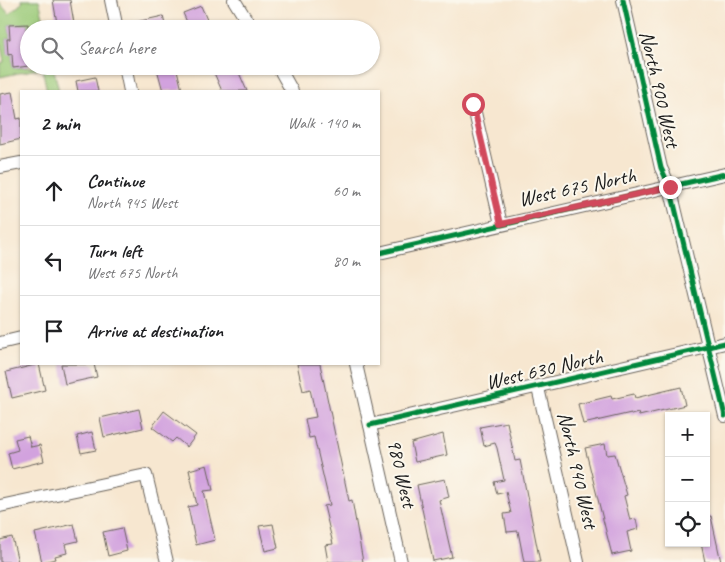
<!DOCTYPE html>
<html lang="en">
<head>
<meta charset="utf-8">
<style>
  :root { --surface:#fff; --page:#f6f6f6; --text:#202124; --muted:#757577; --line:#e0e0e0 }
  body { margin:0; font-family:Caveat,sans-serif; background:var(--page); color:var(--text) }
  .controls { position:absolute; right:15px; bottom:15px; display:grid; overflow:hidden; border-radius:0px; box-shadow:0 1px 4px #0004 }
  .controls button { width:45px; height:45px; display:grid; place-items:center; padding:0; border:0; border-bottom:1px solid var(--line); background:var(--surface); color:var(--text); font:25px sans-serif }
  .stop { position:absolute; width:15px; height:15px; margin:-11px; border:4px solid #d1495b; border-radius:50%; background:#fff }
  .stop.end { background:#d1495b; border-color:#fff; box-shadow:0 1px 5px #0008 }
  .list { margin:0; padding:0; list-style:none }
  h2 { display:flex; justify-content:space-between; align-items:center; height:65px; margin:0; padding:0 20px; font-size:21px }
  h2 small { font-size:16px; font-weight:400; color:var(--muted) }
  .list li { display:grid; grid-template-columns:32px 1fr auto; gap:15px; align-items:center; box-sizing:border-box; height:70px; padding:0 20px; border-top:1px solid var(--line) }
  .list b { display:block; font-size:19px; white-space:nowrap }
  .list p { margin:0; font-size:16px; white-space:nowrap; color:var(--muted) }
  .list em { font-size:16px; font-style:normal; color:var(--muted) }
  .icon { flex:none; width:28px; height:28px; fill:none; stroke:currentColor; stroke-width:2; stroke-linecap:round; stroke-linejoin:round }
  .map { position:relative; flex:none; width:725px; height:562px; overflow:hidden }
  .search { position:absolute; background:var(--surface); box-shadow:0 1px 4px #0004; left:20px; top:20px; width:360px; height:55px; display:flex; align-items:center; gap:12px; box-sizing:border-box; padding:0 18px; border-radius:28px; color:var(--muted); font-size:19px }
  .panel { position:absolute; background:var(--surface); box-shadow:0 1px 4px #0004; left:20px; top:90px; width:360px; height:275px; border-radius:0px }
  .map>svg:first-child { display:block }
  .green { fill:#9bca79; stroke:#5c734a }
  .building { fill:#d2a2de }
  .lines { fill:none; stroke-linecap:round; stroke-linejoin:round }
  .minor-casing { stroke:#69635b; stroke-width:14 }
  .minor { stroke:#fff; stroke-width:12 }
  .cycleway-casing { stroke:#fbf7ec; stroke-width:8 }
  .cycleway { stroke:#00873e; stroke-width:5 }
  .route { stroke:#d1495b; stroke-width:6 }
  .labels { text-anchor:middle; stroke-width:4; stroke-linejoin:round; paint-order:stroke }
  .street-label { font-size:21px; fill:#1c1c1c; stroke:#fbf7ec }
</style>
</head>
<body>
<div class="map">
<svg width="725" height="562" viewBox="0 0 725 562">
  <rect width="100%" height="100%" fill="#fbf7ec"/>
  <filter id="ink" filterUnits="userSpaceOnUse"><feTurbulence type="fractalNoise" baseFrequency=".02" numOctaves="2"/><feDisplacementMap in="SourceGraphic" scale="10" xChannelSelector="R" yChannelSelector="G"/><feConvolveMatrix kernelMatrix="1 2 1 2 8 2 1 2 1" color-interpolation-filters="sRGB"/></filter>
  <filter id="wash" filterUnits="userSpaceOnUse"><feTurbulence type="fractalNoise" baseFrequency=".0096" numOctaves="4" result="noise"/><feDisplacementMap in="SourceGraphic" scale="20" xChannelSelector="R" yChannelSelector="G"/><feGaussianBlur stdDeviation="1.12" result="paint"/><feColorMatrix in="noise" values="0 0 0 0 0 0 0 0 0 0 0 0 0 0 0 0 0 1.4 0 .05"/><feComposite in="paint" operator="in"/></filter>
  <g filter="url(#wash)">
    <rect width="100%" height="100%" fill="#f7e7d0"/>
    <!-- green -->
    <path class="green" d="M 21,0 L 39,0 L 46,29 L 29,29 L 29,31 L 28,24 L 9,25 L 10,39 L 7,39 L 8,54 L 12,54 L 13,68 L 53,66 L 59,91 L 47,91 L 42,68 L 0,77 L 0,63 L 4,62 L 0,40 L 0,3 L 9,14 L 23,2 Z"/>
    <g id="blocks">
      <!-- building -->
      <g class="building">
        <path d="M 53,0 L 70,0 L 75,29 L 58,29 Z"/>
        <path d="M 201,6 L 211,29 L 190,29 L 183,13 Z"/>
        <path d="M 163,16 L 166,29 L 127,29 L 127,24 Z"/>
        <path d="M 28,24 L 29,66 L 13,68 L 12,54 L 8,55 L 7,39 L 10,39 L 9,25 Z"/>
        <path d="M 169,66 L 176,66 L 182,90 L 163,91 L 157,69 Z"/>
        <path d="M 211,66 L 236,66 L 247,91 L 222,91 Z"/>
        <path d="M 95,77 L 98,91 L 78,91 L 76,81 Z"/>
        <path d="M 12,92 L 17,119 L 21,118 L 21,139 L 0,144 L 0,94 Z"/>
        <path d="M 39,364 L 45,390 L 12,398 L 6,372 Z"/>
        <path d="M 61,364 L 94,364 L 97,377 L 65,384 Z"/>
        <path d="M 297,364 L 320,364 L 349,501 L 352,500 L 363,562 L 328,562 L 325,545 L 333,544 L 324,506 L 330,505 L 314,437 L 309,438 L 305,419 L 316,417 L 310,389 L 303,391 Z"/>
        <path d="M 681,387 L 685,405 L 639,416 L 638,413 L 631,415 L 631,413 L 583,424 L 578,404 L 611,396 L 612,399 L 634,394 L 635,398 Z"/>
        <path d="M 139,409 L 143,428 L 104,437 L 100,418 Z"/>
        <path d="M 164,411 L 196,435 L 187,447 L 176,438 L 172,442 L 152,427 Z"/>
        <path d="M 507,422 L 515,461 L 520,460 L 540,562 L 524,562 L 518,531 L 507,532 L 504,514 L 511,513 L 506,492 L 497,494 L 494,482 L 504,480 L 497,448 L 495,443 L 484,446 L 480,427 Z"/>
        <path d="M 92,432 L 96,450 L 81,453 L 77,436 Z"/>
        <path d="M 443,434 L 447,455 L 415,462 L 411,443 Z"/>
        <path d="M 28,436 L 31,447 L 40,445 L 44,461 L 12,469 L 8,453 L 18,450 L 15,439 Z"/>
        <path d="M 605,444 L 607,455 L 615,454 L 627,495 L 624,496 L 630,520 L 636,519 L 638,529 L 627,532 L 631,551 L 612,555 L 585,448 Z"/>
        <path d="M 207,465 L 213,490 L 204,491 L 215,540 L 196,545 L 188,507 L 197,505 L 189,470 Z"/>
        <path d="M 445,479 L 449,497 L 439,500 L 452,557 L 433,561 L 417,485 Z"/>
        <path d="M 711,516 L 721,562 L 705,562 L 701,543 L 706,543 L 706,517 Z"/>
        <path d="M 74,524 L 78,541 L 65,544 L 67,553 L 55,556 L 56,559 L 42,562 L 35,533 Z"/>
        <path d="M 273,524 L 278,548 L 265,551 L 259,526 Z"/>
        <path d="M 122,528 L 127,551 L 108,556 L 103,532 Z"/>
        <path d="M 12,537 L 18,562 L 0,562 L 0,540 Z"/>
      </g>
    </g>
  </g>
  <g filter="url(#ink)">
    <use href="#blocks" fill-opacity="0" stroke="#69635b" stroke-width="1"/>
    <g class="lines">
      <!-- minor casing -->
      <g class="minor-casing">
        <g id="minor">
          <path d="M 111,0 L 117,29"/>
          <path d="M 234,0 L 252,29"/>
          <path d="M 623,0 L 661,168 L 670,187 L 725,416"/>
          <path d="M 125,66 L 130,91"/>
          <path d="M 278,66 L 292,91"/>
          <path d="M 473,104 L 501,224"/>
          <path d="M 0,167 L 21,163"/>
          <path d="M 379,253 L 725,174"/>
          <path d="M 0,343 L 21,338"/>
          <path d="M 356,364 L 401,562"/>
          <path d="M 538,388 L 578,562"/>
          <path d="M 370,425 L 725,343"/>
          <path d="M 0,506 L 146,475 L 167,562"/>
        </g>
      </g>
      <!-- minor -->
      <use href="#minor" class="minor"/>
      <!-- cycleway casing -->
      <g class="cycleway-casing">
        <g id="cycleway">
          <path d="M 623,0 L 661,168 L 670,187 L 725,416"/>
          <path d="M 379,253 L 725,174"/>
          <path d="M 370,425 L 725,343"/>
        </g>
      </g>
      <!-- cycleway -->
      <use href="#cycleway" class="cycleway"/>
    </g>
  </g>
  <g class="lines" filter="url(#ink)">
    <!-- route -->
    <path class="route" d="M 473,104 L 501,224 L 670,187"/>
  </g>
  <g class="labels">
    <!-- street labels -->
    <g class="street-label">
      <text transform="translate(660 89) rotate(77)" y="7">North 900 West</text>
      <text transform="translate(577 187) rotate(-12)" y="7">West 675 North</text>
      <text transform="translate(544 369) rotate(-13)" y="7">West 630 North</text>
      <text transform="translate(578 470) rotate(77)" y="7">North 940 West</text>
      <text transform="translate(402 473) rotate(77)" y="7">980 West</text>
    </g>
  </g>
</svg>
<div class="controls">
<button>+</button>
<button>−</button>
<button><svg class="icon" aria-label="locate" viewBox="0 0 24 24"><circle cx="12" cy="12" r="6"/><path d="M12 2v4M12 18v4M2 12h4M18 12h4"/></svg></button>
</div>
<div class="stop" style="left:473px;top:104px"></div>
<div class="stop end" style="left:670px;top:187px"></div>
<div class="search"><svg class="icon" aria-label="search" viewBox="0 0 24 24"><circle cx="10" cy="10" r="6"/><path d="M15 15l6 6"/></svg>Search here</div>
<section class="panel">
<h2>2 min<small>Walk · 140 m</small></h2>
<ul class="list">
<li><svg class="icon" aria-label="ahead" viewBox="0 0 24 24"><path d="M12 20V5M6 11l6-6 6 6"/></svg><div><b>Continue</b><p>North 945 West</p></div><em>60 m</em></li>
<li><svg class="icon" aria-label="left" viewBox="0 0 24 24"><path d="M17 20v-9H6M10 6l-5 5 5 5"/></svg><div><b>Turn left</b><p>West 675 North</p></div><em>80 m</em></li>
<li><svg class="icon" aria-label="arrive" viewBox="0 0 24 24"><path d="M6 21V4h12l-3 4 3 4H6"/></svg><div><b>Arrive at destination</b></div></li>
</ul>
</section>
</div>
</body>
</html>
